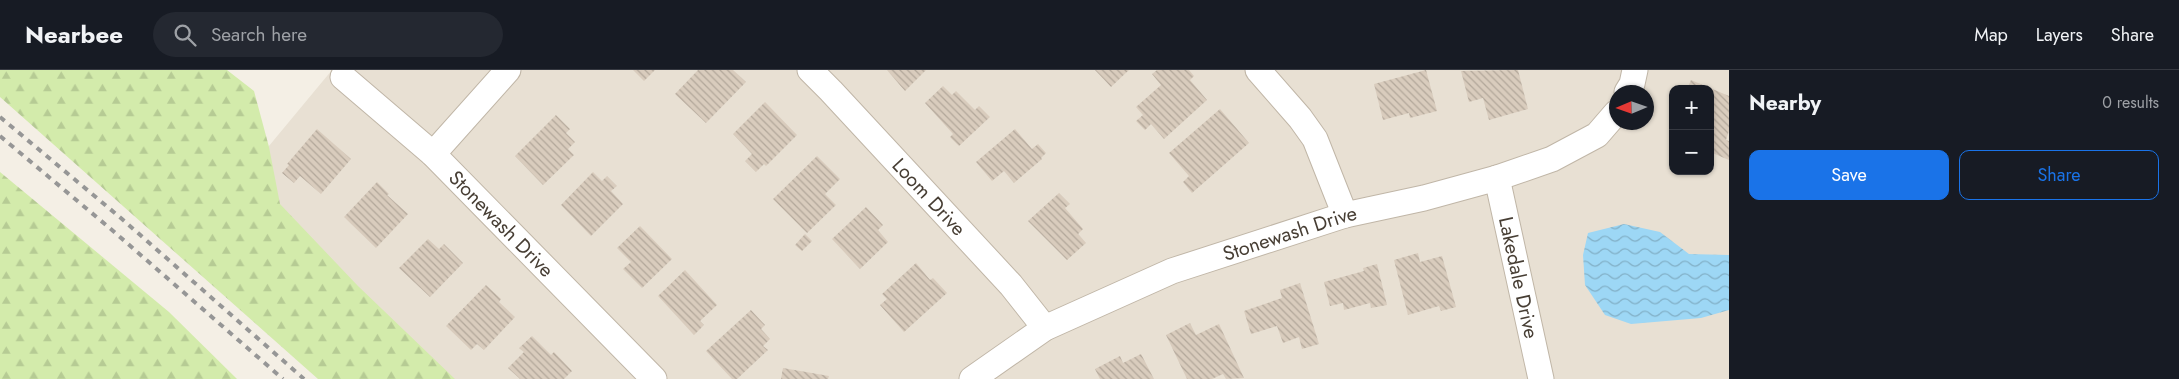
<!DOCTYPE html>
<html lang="en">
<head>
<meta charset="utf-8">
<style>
  :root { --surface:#171b24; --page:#242831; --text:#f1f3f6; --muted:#9ea1a6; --line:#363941; --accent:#1a73e8 }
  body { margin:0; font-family:Jost,sans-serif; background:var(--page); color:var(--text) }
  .controls { position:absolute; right:15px; top:15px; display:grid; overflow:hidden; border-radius:10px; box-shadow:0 1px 4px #0004 }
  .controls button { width:45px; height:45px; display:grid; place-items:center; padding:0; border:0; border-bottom:1px solid var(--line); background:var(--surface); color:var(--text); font:25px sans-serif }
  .compass { position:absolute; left:1609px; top:15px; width:45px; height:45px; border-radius:50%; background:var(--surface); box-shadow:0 1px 4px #0004; rotate:268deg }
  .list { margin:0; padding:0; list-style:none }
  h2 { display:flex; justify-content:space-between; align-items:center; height:65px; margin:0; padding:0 20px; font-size:21px }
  h2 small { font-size:16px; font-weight:400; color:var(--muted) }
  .actions { display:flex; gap:10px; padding:15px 20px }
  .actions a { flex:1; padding:11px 0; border:1px solid var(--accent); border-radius:10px; text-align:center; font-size:18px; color:var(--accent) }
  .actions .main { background:var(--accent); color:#fff }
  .icon { flex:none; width:28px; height:28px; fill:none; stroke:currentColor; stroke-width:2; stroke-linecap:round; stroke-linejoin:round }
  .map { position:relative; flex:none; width:1729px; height:309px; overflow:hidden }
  header { display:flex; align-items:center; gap:30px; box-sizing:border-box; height:70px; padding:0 25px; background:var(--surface); border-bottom:1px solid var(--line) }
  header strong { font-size:24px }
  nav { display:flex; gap:28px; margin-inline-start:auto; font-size:18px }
  .search { width:350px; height:45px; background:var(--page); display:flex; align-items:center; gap:12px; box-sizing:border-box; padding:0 18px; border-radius:28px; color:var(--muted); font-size:19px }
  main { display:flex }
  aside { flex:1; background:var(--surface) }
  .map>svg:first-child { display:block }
  .residential { fill:#e8e0d3; fill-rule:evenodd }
  .forest { fill:url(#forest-firs) }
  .water { fill:url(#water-waves) }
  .building { fill:url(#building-back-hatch) }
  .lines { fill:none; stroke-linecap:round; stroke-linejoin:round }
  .street-casing { stroke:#c0b6a7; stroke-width:27 }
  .street { stroke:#fff; stroke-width:25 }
  .rail { stroke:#969696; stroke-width:4; stroke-dasharray:6 6; stroke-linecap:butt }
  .labels { text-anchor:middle; stroke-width:4; stroke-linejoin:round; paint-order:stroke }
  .street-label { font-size:20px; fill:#473e34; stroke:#fff }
</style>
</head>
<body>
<header>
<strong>Nearbee</strong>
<div class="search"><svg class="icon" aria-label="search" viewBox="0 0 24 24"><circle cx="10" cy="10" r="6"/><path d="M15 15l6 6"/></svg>Search here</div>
<nav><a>Map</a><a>Layers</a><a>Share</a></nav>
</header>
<main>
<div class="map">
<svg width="1729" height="309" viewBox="0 0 1729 309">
  <defs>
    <pattern id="forest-firs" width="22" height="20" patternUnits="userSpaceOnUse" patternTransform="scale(1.25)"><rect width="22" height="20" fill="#d3ebab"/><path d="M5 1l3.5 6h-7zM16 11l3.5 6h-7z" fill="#b6cb94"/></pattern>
    <pattern id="water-waves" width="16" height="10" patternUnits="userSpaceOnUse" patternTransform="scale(1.25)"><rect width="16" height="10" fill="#9dd7f5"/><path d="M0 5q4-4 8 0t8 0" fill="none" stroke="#82b0c7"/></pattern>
    <pattern id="building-back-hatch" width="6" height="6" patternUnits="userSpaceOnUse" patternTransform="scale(1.25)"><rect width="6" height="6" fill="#d9ccbd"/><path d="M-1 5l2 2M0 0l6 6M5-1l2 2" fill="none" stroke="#b2a79a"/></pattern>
  </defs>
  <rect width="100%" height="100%" fill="#f4efe5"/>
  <!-- residential -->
  <path class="residential" d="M 332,0 L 1729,0 L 1729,309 L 393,309 L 235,117 ZM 1673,19 L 1710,19 L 1710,101 L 1673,101 ZM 1616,22 L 1646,22 L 1646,52 L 1616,52 Z"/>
  <!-- forest -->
  <g class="forest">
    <path d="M 0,0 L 227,0 L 254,21 L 269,77 L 280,134 L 358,216 L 455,309 L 318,309 L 0,27 Z"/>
    <path d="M 0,102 L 169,242 L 237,309 L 0,309 Z"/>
  </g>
  <!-- water -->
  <path class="water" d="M 1624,154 L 1660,162 L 1689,184 L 1729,185 L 1729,240 L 1701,248 L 1631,254 L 1605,245 L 1585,215 L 1583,185 L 1588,163 Z"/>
  <!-- building -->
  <g class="building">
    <path d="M 633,0 L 655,0 L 644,11 Z"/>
    <path d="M 698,0 L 733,0 L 746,12 L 706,53 L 675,24 Z"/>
    <path d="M 887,0 L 926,0 L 905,21 Z"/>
    <path d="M 1095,0 L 1129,0 L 1111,17 Z"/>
    <path d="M 1157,0 L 1189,0 L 1194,6 L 1190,10 L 1207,30 L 1164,69 L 1151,54 L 1145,60 L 1136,51 L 1143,45 L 1136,37 L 1161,15 L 1152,4 Z"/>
    <path d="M 1426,0 L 1437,41 L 1410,48 L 1409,43 L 1383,50 L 1374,14 Z"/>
    <path d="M 1518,0 L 1528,39 L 1489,50 L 1483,28 L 1469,32 L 1461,1 Z"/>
    <path d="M 1691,10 L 1729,26 L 1729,61 L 1726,70 L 1729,71 L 1729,90 L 1710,82 L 1710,19 L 1687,19 Z"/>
    <path d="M 943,16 L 952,25 L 956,21 L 975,40 L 979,36 L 990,47 L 959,76 L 950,67 L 953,64 L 925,33 Z"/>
    <path d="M 765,32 L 797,65 L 766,96 L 764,94 L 756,102 L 745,91 L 752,84 L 733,64 Z"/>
    <path d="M 1220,39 L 1249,73 L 1192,123 L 1183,112 L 1189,106 L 1169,83 Z"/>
    <path d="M 556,45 L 570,59 L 566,63 L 575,72 L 568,79 L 574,85 L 543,115 L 515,86 Z"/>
    <path d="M 317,59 L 351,89 L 321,124 L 300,106 L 294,113 L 282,103 L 289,95 L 287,94 Z"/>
    <path d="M 1015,59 L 1032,79 L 1038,74 L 1046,83 L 1041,88 L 1042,89 L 1014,113 L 1004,101 L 992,111 L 976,92 Z"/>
    <path d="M 817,86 L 840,109 L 825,124 L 836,135 L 807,163 L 773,129 Z"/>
    <path d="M 593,102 L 602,111 L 607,106 L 617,116 L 611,121 L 623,134 L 591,166 L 561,135 Z"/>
    <path d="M 377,112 L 389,124 L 387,125 L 408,144 L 376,178 L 344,147 Z"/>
    <path d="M 1059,123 L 1070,134 L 1065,138 L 1083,159 L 1078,164 L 1086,173 L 1067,190 L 1028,151 Z"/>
    <path d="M 866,137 L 883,155 L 878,160 L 888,172 L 860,199 L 832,169 Z"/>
    <path d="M 640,156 L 672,189 L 642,218 L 623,199 L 631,192 L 617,178 Z"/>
    <path d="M 805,164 L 812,171 L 802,181 L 795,175 Z"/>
    <path d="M 428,169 L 439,179 L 444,174 L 463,193 L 430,227 L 399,198 Z"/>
    <path d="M 1418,183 L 1420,192 L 1442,186 L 1456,237 L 1441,241 L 1439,236 L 1408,245 L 1394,190 Z"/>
    <path d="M 916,193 L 930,210 L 933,208 L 947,223 L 904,262 L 880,235 L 887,229 L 882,224 Z"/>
    <path d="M 1377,194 L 1387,235 L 1371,238 L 1370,233 L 1344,240 L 1343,233 L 1330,236 L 1324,212 L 1364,201 L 1363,198 Z"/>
    <path d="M 685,200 L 717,235 L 700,251 L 704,255 L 694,265 L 658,226 Z"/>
    <path d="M 1300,213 L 1319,274 L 1302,279 L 1299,267 L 1283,273 L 1277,256 L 1251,264 L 1244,241 L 1282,228 L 1280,220 Z"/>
    <path d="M 486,215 L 501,229 L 499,232 L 515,247 L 484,280 L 477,274 L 471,280 L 446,256 Z"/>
    <path d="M 751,240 L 765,255 L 761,259 L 770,269 L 763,276 L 768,280 L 737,309 L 732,309 L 706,281 Z"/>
    <path d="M 1190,253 L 1196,265 L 1219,254 L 1244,308 L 1226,309 L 1223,304 L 1212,309 L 1187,309 L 1166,265 Z"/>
    <path d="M 532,266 L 551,285 L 554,282 L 572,301 L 564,309 L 520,309 L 508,298 L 524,282 L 519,278 Z"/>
    <path d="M 1141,284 L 1154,309 L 1100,309 L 1095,299 L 1120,286 L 1123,293 Z"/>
    <path d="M 783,298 L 829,306 L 828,309 L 781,309 Z"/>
  </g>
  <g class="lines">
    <!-- street casing -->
    <g class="street-casing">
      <g id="street">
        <path id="s1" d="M 810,0 L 831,21 L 1011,215 L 1045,258"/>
        <path d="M 1258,0 L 1300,48 L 1315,69 L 1345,145"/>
        <path id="s2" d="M 343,7 L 433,84 L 654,309"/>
        <path d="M 1627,22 L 1632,14 L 1635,0"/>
        <path d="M 433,84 L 508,0"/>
        <path id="s3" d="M 1497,108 L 1541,309"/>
        <path id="s4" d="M 972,309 L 1045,258 L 1172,201 L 1345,145 L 1424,128 L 1497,108 L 1552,89 L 1597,65 L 1616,43"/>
      </g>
    </g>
    <!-- street -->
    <use href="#street" class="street"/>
    <!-- rail -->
    <g class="rail">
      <path d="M 0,47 L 122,149 L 304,309"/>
      <path d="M 0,66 L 112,160 L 283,309"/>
    </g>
  </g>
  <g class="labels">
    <!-- street labels -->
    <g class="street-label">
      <text dy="7" stroke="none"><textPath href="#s1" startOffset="174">Loom Drive</textPath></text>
      <text dy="7" stroke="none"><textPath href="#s2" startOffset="216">Stonewash Drive</textPath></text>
      <text dy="7" stroke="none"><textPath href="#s4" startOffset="352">Stonewash Drive</textPath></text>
      <text dy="7" stroke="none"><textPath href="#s3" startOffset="102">Lakedale Drive</textPath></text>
    </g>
  </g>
</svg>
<div class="controls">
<button>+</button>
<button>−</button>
</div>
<svg class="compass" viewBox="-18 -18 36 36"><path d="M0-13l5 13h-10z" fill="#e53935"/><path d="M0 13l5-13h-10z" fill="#9ea1a6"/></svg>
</div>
<aside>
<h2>Nearby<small>0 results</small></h2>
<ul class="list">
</ul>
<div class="actions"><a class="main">Save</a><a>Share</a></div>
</aside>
</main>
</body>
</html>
